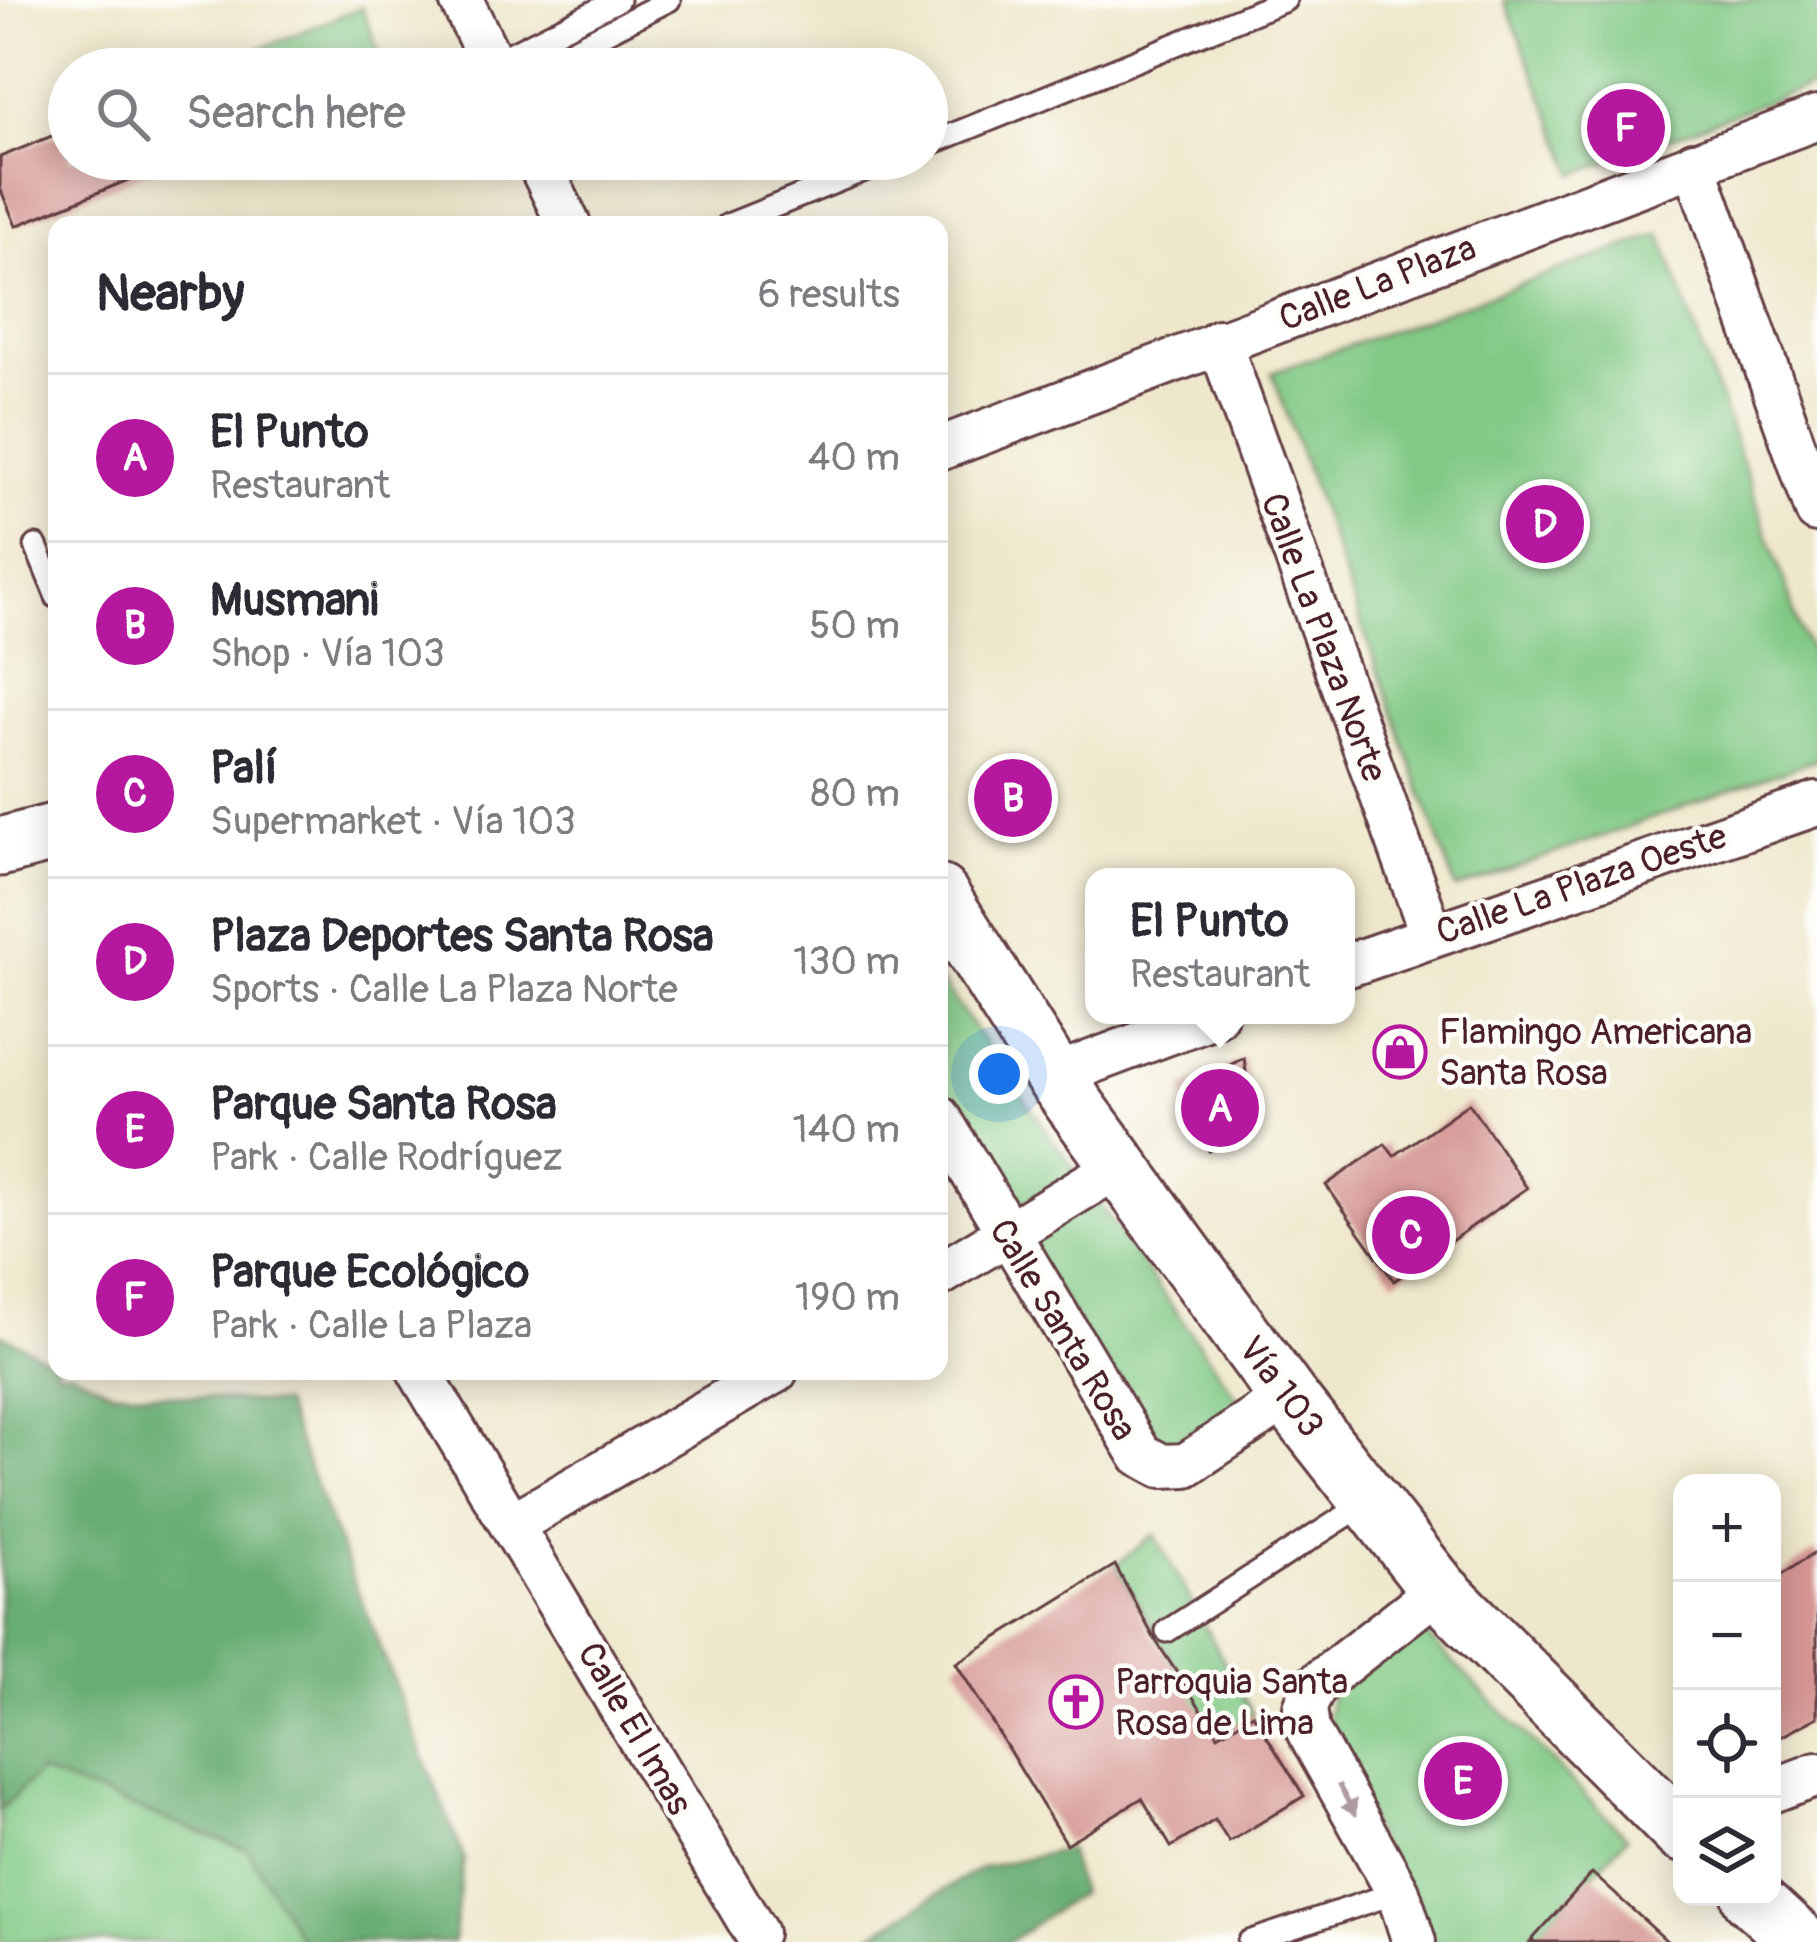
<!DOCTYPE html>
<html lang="en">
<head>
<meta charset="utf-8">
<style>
  :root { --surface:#fff; --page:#f7f7f7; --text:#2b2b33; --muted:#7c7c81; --line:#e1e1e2; --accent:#b5179e }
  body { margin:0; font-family:Pangolin,sans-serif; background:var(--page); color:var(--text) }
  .controls { position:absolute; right:36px; bottom:36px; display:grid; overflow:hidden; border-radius:24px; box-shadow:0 6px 30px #0003 }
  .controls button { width:108px; height:108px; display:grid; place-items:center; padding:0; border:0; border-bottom:3px solid var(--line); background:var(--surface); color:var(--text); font:60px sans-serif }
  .you { position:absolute; left:999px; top:1074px; width:42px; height:42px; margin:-30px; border:9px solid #fff; border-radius:50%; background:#1a73e8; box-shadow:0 0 0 18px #1a73e833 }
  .badge { display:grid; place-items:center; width:78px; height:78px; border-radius:50%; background:var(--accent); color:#fff; font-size:39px; font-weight:700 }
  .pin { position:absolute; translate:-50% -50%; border:6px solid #fff; box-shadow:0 3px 12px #0006 }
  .popup { position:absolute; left:1085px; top:868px; width:270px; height:156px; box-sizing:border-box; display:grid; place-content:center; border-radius:24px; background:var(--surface); filter:drop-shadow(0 3px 9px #0005); font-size:39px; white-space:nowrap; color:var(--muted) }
  .popup b { font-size:45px; color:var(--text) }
  .popup::after { content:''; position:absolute; left:50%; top:100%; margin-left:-24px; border:24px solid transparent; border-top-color:var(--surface) }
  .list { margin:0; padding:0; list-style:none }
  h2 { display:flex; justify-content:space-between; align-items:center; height:156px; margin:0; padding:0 48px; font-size:51px }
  h2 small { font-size:39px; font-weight:400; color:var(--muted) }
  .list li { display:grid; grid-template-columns:78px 1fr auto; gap:36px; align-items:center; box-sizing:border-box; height:168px; padding:0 48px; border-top:3px solid var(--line) }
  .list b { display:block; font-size:45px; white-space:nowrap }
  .list p { margin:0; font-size:39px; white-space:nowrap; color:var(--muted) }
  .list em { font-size:39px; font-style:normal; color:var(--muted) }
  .icon { flex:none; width:66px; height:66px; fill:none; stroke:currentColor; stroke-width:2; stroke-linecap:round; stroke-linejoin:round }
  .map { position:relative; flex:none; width:1817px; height:1942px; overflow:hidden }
  .search { position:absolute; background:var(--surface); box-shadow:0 6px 30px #0003; left:48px; top:48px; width:900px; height:132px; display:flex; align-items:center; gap:30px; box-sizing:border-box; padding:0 42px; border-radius:66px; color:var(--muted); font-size:45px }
  .panel { position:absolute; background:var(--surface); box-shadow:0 6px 30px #0003; left:48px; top:216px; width:900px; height:1164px; border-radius:24px }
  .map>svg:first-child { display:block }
  .green { fill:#81c985; stroke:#667458; stroke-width:3 }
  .forest { fill:#68ad72; stroke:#59664e; stroke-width:3 }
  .building { fill:#d49593 }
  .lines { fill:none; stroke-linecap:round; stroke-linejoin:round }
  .service-casing { stroke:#633d43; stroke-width:27 }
  .minor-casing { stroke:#633d43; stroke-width:48 }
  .secondary-casing { stroke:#633d43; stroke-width:63 }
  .service { stroke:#fff; stroke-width:21 }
  .minor { stroke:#fff; stroke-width:42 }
  .secondary { stroke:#fff; stroke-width:57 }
  .oneway { fill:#ae9aa0 }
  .labels { text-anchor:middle; stroke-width:9; stroke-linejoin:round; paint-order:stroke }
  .street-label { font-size:36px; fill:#4a1f2b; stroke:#fdfcf7 }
  .poi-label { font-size:36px; fill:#4a1f2b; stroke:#fdfcf7; text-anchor:start }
</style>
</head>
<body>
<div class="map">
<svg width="1817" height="1942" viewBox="0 0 1817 1942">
  <rect width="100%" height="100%" fill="#fdfcf7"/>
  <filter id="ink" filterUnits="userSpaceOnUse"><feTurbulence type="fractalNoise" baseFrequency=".00833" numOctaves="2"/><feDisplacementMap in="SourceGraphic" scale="24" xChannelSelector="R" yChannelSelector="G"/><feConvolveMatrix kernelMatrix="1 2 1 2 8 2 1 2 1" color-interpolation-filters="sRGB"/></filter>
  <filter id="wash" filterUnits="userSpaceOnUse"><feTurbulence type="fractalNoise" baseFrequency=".004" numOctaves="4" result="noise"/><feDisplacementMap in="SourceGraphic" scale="48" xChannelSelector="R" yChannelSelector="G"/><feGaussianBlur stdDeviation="2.7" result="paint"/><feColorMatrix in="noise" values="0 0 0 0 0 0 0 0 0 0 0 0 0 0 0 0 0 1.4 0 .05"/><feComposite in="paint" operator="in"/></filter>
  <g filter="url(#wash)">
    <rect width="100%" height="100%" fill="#eee7cb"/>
    <!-- green -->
    <g class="green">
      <path d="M 1504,0 L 1817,0 L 1817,82 L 1575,174 Z"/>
      <path d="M 362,7 L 385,69 L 232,69 L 228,62 Z"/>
      <path d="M 1661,234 L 1817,674 L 1817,759 L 1456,889 L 1272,373 Z"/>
      <path d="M 939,979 L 1246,1410 C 1216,1429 1190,1455 1152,1442 L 939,1102 Z"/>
      <path d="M 1155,1535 L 1253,1714 L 1181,1757 L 1154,1714 L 1191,1691 L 1115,1565 Z"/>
      <path d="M 1416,1625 L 1627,1837 L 1530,1942 L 1426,1942 L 1327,1732 L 1331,1691 Z"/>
      <path d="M 39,1772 L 248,1850 L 302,1942 L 0,1942 L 0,1810 Z"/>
    </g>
    <!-- forest -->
    <g class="forest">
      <path d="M 0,1333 L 57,1364 L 57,1371 L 71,1371 L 111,1390 L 283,1404 L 464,1858 L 453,1942 L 302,1942 L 248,1850 L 39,1772 L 0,1810 Z"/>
      <path d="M 1068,1849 L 1080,1893 L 1009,1942 L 859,1942 L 981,1868 Z"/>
    </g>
    <g id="blocks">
      <!-- building -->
      <g class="building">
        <path d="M 69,129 L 69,159 L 177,160 L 16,226 L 0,188 L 0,157 Z"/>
        <path d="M 1244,1058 L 1254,1127 L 1209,1151 L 1181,1089 Z"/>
        <path d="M 1469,1103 L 1527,1188 L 1394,1281 L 1326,1185 L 1385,1144 L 1394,1156 Z"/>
        <path d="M 1817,1551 L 1817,1717 L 1772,1741 L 1772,1581 Z"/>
        <path d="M 1115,1565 L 1154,1638 L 1218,1735 L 1253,1714 L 1304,1796 L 1229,1842 L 1215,1820 L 1171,1847 L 1142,1798 L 1066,1844 L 956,1663 Z"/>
        <path d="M 1592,1873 L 1668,1942 L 1530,1942 Z"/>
      </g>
    </g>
  </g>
  <g filter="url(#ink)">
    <use href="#blocks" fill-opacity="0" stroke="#633d43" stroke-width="3"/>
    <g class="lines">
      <!-- service casing -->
      <g class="service-casing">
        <g id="service">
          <path d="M 492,63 L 618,0"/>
          <path d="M 534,69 L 669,0"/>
          <path d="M 927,145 L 1285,0"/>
          <path d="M 728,225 L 892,159"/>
          <path d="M 36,546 L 57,597"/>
          <path d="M 1167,1631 L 1369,1501"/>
          <path d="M 1249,1942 L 1398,1892"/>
        </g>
      </g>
      <!-- minor casing -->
      <g class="minor-casing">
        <g id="minor">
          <path d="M 461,0 L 495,69"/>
          <path d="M 537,159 L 569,225"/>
          <path d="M 1694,163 L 1817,511"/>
          <path d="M 1219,341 L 1431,933"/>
          <path d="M 939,449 L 1817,118"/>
          <path d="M 1346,966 L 1817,804"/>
          <path d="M 1054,1076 L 1216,1015"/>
          <path d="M 939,1117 L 1140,1454 L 1162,1466 L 1186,1465 L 1288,1397"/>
          <path d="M 939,1275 L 1121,1165"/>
          <path d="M 419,1371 L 756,1933"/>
          <path d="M 515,1523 L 776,1371"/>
          <path d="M 1772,1791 L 1817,1774"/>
          <path d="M 1414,1942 L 1398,1892 L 1308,1731 L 1305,1707 L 1315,1686 L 1439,1589"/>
        </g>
      </g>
      <!-- secondary casing -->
      <g class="secondary-casing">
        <g id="secondary">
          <path d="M 0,847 L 57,832"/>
          <path d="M 939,894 L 1054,1076 L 1288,1397 L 1439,1589 L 1682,1833"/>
          <path d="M 1751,1897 L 1800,1942"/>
        </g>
      </g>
      <!-- service -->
      <use href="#service" class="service"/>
      <!-- minor -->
      <use href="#minor" class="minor"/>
      <!-- secondary -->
      <use href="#secondary" class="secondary"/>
    </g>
    <!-- one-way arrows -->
    <defs><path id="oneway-solid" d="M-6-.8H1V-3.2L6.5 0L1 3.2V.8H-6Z" transform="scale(3)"/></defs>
    <use class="oneway" href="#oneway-solid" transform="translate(1347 1800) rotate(61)"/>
  </g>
  <!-- icons -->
  <defs>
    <g id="shop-ring" transform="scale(2.7)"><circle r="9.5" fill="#fdfcf7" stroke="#b5179e" stroke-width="1.5"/><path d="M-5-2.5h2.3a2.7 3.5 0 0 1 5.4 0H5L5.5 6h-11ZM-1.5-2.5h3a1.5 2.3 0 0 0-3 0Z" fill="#b5179e"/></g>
    <g id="church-ring" transform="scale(2.7)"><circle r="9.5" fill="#fdfcf7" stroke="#b5179e" stroke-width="1.5"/><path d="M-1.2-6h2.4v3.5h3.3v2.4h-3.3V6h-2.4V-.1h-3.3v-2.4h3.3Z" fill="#b5179e"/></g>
  </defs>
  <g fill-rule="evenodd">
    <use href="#shop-ring" x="1400" y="1052"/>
    <use href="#church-ring" x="1076" y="1702"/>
  </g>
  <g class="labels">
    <!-- street labels -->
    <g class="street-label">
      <text transform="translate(1377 282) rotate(-21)" y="13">Calle La Plaza</text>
      <text transform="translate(1325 637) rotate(70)" y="13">Calle La Plaza Norte</text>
      <text transform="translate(1581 883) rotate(-19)" y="13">Calle La Plaza Oeste</text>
      <text transform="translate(1064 1329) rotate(59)" y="13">Calle Santa Rosa</text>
      <text transform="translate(1282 1386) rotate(53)" y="13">Vía 103</text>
      <text transform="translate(636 1728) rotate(60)" y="13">Calle El Imas</text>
    </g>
    <!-- poi labels -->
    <g class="poi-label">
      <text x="1439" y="1044">Flamingo Americana<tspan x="1439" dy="41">Santa Rosa</tspan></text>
      <text x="1115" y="1694">Parroquia Santa<tspan x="1115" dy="41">Rosa de Lima</tspan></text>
    </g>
  </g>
</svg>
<div class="controls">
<button>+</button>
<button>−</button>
<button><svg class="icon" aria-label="locate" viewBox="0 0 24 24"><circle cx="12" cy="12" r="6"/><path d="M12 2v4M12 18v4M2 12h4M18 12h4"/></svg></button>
<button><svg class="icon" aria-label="layers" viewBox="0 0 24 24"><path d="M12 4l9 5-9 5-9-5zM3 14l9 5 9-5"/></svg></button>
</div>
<div class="you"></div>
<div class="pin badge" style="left:1220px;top:1108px">A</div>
<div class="popup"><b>El Punto</b>Restaurant</div>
<div class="pin badge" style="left:1013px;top:798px">B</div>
<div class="pin badge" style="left:1411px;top:1235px">C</div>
<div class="pin badge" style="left:1545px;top:524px">D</div>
<div class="pin badge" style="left:1463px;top:1781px">E</div>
<div class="pin badge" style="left:1626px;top:128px">F</div>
<div class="search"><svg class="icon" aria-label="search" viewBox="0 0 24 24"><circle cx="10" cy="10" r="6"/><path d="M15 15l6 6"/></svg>Search here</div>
<section class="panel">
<h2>Nearby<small>6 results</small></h2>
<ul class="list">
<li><span class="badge">A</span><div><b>El Punto</b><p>Restaurant</p></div><em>40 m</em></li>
<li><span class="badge">B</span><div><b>Musmani</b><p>Shop · Vía 103</p></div><em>50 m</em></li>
<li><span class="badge">C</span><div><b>Palí</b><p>Supermarket · Vía 103</p></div><em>80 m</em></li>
<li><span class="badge">D</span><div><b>Plaza Deportes Santa Rosa</b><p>Sports · Calle La Plaza Norte</p></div><em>130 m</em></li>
<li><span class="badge">E</span><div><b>Parque Santa Rosa</b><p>Park · Calle Rodríguez</p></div><em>140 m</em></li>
<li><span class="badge">F</span><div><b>Parque Ecológico</b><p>Park · Calle La Plaza</p></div><em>190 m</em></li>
</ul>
</section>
</div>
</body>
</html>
